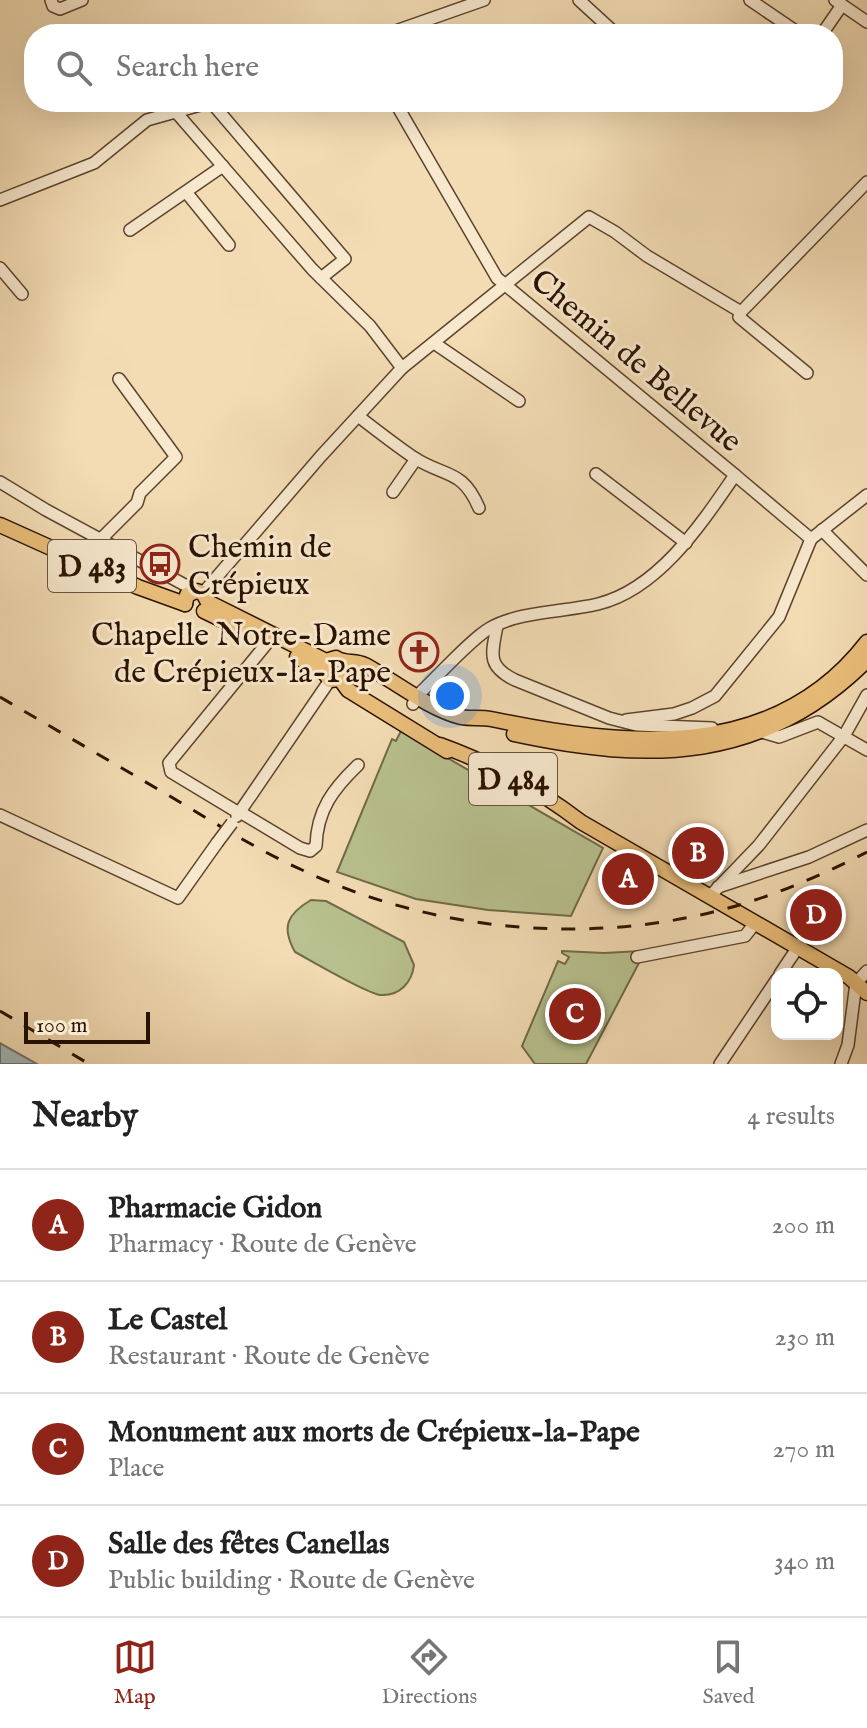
<!DOCTYPE html>
<html lang="en">
<head>
<meta charset="utf-8">
<style>
  :root { --surface:#fff; --page:#f2f2f2; --text:#222; --muted:#767676; --line:#e0e0e0; --accent:#8f2418 }
  body { margin:0; font-family:"IM FELL English",serif; background:var(--page); color:var(--text) }
  .controls { position:absolute; right:24px; bottom:24px; display:grid; overflow:hidden; border-radius:16px; box-shadow:0 8px 32px #0002 }
  .controls button { width:72px; height:72px; display:grid; place-items:center; padding:0; border:0; border-bottom:2px solid var(--line); background:var(--surface); color:var(--text); font:40px sans-serif }
  .scale { position:absolute; left:24px; bottom:20px; width:126px; box-sizing:border-box; padding-left:8px; border:4px solid #2a1200; border-top:0; font-size:22px; line-height:28px; white-space:nowrap; color:#2a1200; -webkit-text-stroke:6px #f7e8ce; paint-order:stroke }
  .you { position:absolute; left:450px; top:696px; width:28px; height:28px; margin:-20px; border:6px solid #fff; border-radius:50%; background:#1a73e8; box-shadow:0 0 0 12px #1a73e833 }
  .badge { display:grid; place-items:center; width:52px; height:52px; border-radius:50%; background:var(--accent); color:#fff; font-size:26px; font-weight:700 }
  .pin { position:absolute; translate:-50% -50%; border:4px solid #fff; box-shadow:0 2px 8px #0006 }
  .list { margin:0; padding:0; list-style:none }
  h2 { display:flex; justify-content:space-between; align-items:center; height:104px; margin:0; padding:0 32px; font-size:34px }
  h2 small { font-size:26px; font-weight:400; color:var(--muted) }
  .list li { display:grid; grid-template-columns:52px 1fr auto; gap:24px; align-items:center; box-sizing:border-box; height:112px; padding:0 32px; border-top:2px solid var(--line) }
  .list b { display:block; font-size:30px; white-space:nowrap }
  .list p { margin:0; font-size:26px; white-space:nowrap; color:var(--muted) }
  .list em { font-size:26px; font-style:normal; color:var(--muted) }
  .icon { flex:none; width:44px; height:44px; fill:none; stroke:currentColor; stroke-width:2; stroke-linecap:round; stroke-linejoin:round }
  .map { position:relative; flex:none; width:867px; height:1064px; overflow:hidden }
  .search { position:absolute; background:var(--surface); box-shadow:0 8px 32px #0002; left:24px; right:24px; top:24px; height:88px; display:flex; align-items:center; gap:20px; box-sizing:border-box; padding:0 28px; border-radius:32px; color:var(--muted); font-size:30px }
  .sheet { height:552px; background:var(--surface) }
  nav { display:flex; justify-content:space-around; align-items:center; box-sizing:border-box; height:112px; border-top:2px solid var(--line); background:var(--surface); font-size:22px; color:var(--muted) }
  nav a { display:grid; justify-items:center; gap:4px }
  nav .on { color:var(--accent) }
  .map>svg:first-child { display:block }
  .green { fill:#b8c18f; stroke:#716a48; stroke-width:2 }
  .water { fill:#a1b8b9; stroke:#71766f; stroke-width:2 }
  .lines { fill:none; stroke-linecap:round; stroke-linejoin:round }
  .minor-casing { stroke:#5c442d; stroke-width:14 }
  .major-casing { stroke:#2a1200; stroke-width:17 }
  .minor { stroke:#f7e8ce; stroke-width:11 }
  .major { stroke:#eabe7a; stroke-width:14 }
  .rail { stroke:#2a1200; stroke-width:3; stroke-dasharray:14 14; stroke-linecap:butt }
  .minor-bridge-casing { stroke:#5c442d; stroke-width:14; stroke-linecap:butt }
  .minor-bridge { stroke:#f7e8ce; stroke-width:11 }
  .labels { text-anchor:middle; stroke-width:6; stroke-linejoin:round; paint-order:stroke }
  .shield { fill:#f7e8ce; stroke:#68523e; stroke-width:2 }
  .shield-label { font-size:30px; font-weight:bold; fill:#2a1200 }
  .street-label { font-size:32px; fill:#2a1200; stroke:#f7e8ce }
  .poi-label { font-size:32px; fill:#2a1200; stroke:#f7e8ce; text-anchor:start }
</style>
</head>
<body>
<div class="map">
<svg width="867" height="1064" viewBox="0 0 867 1064">
  <rect width="100%" height="100%" fill="#f3dcb4"/>
  <filter id="stains"><feTurbulence type="fractalNoise" baseFrequency=".0025" numOctaves="4"/><feColorMatrix values="0 0 0 0 .2 0 0 0 0 .09 0 0 0 0 .02 0 0 0 .5 -.17"/></filter>
  <radialGradient id="worn" r=".72"><stop offset=".6" stop-color="#630" stop-opacity="0"/><stop offset="1" stop-color="#630" stop-opacity=".3"/></radialGradient>
  <!-- green -->
  <g class="green">
    <path d="M 401,731 L 603,848 L 571,916 L 488,910 L 416,899 L 337,872 L 392,739 L 396,741 Z"/>
    <path d="M 311,900 L 326,901 L 404,942 L 414,965 C 412,982 400,996 381,995 C 369,995 310,960 295,952 C 281,927 287,914 311,900 Z"/>
    <path d="M 562,951 L 604,953 L 640,951 L 641,959 L 586,1064 L 535,1064 L 522,1046 L 558,961 L 565,964 L 569,957 L 562,953 Z"/>
  </g>
  <!-- water -->
  <path class="water" d="M 0,1043 L 37,1064 L 0,1064 Z"/>
  <g class="lines">
    <!-- minor casing -->
    <g class="minor-casing">
      <g id="minor">
        <path d="M 51,0 L 53,6 L 60,9 L 82,0"/>
        <path d="M 579,0 L 616,34"/>
        <path d="M 750,0 L 800,34"/>
        <path d="M 835,0 L 867,22"/>
        <path d="M 387,34 L 484,0"/>
        <path d="M 822,34 L 842,5"/>
        <path d="M 211,102 L 345,259 L 321,278"/>
        <path d="M 395,102 L 497,278 L 735,475"/>
        <path d="M 175,111 L 312,269 L 370,326 L 402,368"/>
        <path d="M 186,192 L 229,245"/>
        <path d="M 0,200 L 94,163 L 147,120 L 211,102"/>
        <path d="M 130,230 L 223,166"/>
        <path d="M 0,268 L 22,294"/>
        <path d="M 741,312 L 867,182"/>
        <path d="M 434,343 L 519,401"/>
        <path d="M 358,416 C 376,430 394,444 413,457 C 445,478 462,468 479,508"/>
        <path d="M 596,474 L 686,543"/>
        <path d="M 0,482 L 46,510 L 196,591"/>
        <path d="M 393,492 L 416,459"/>
        <path d="M 822,530 L 867,575"/>
        <path d="M 101,539 L 137,503 L 140,493 L 176,457 L 119,379"/>
        <path d="M 203,593 L 321,456 L 402,368 L 589,217 L 615,232 L 647,256 L 741,312 L 739,317 L 807,373"/>
        <path d="M 497,626 C 492,653 486,666 515,680 L 609,718 L 636,725 L 712,728"/>
        <path d="M 413,704 L 422,691 C 439,675 471,639 490,628 C 520,611 565,612 598,604 C 659,589 702,523 735,475 L 811,539 L 867,495"/>
        <path d="M 626,720 L 674,714 L 692,708 L 715,696 L 779,617 L 811,539"/>
        <path d="M 762,732 L 779,737 L 818,722 L 867,750"/>
        <path d="M 240,812 L 300,848 L 310,851 L 316,846 C 317,810 333,789 358,765"/>
        <path d="M 239,813 L 171,772 L 169,763 L 268,642"/>
        <path d="M 0,815 L 178,898 L 217,843"/>
        <path d="M 237,816 L 330,680"/>
        <path d="M 718,887 L 809,857 L 867,830"/>
        <path d="M 710,896 L 759,845 L 844,736 L 867,695"/>
        <path d="M 637,957 L 745,936 L 756,922"/>
        <path d="M 780,974 L 798,947"/>
        <path d="M 720,1064 L 777,979"/>
        <path d="M 841,1064 L 848,1045 L 856,983 L 867,971"/>
      </g>
    </g>
    <!-- major casing -->
    <g class="major-casing">
      <g id="major">
        <path d="M 0,525 L 138,587 L 185,604"/>
        <path d="M 208,602 L 326,661 L 336,658 C 345,664 355,660 365,665 C 394,681 429,709 461,717 C 471,719 481,717 491,719 C 624,747 774,763 867,642"/>
        <path d="M 185,604 L 187,595 L 196,591 L 203,593 L 208,602"/>
        <path d="M 204,611 L 239,628"/>
        <path d="M 297,657 L 322,670 L 330,680 L 340,679"/>
        <path d="M 340,679 L 348,690 L 447,751"/>
        <path d="M 514,734 C 649,763 764,763 867,660"/>
        <path d="M 440,745 C 490,763 539,790 581,822 L 849,977 L 867,993"/>
      </g>
    </g>
    <!-- minor -->
    <use href="#minor" class="minor"/>
    <!-- major -->
    <use href="#major" class="major"/>
    <!-- rail -->
    <g class="rail">
      <path d="M 0,697 C 58,731 115,764 173,798 C 215,823 256,849 300,869 C 428,930 583,946 721,910 C 772,897 820,876 867,852"/>
      <path d="M 0,1011 L 89,1064"/>
    </g>
    <!-- minor-bridge casing -->
    <g class="minor-bridge-casing">
      <path id="minor-bridge" d="M 217,843 L 232,823"/>
    </g>
    <!-- minor-bridge -->
    <use href="#minor-bridge" class="minor-bridge"/>
  </g>
  <!-- icons -->
  <defs>
    <g id="bus-ring" transform="scale(2)"><circle r="9.5" fill="#f7e8ce" stroke="#8f2418" stroke-width="1.5"/><path d="M-5-6H5V4H4V6H2V4H-2V6H-4V4H-5ZM-3.5-4V0h7V-4ZM-3.5 1.2v1.5H-2V1.2ZM2 1.2v1.5H3.5V1.2Z" fill="#8f2418"/></g>
    <g id="church-ring" transform="scale(2)"><circle r="9.5" fill="#f7e8ce" stroke="#8f2418" stroke-width="1.5"/><path d="M-1.2-6h2.4v3.5h3.3v2.4h-3.3V6h-2.4V-.1h-3.3v-2.4h3.3Z" fill="#8f2418"/></g>
  </defs>
  <g fill-rule="evenodd">
    <use href="#bus-ring" x="160" y="564"/>
    <use href="#church-ring" x="419" y="652"/>
  </g>
  <g class="labels">
    <!-- shield labels -->
    <g class="shield">
      <rect x="48" y="540" width="88" height="52" rx="6"/>
      <rect x="469" y="753" width="88" height="52" rx="6"/>
    </g>
    <g class="shield-label">
      <text x="92" y="576">D 483</text>
      <text x="513" y="789">D 484</text>
    </g>
    <!-- street labels -->
    <g class="street-label">
      <text transform="translate(637 360) rotate(40)" y="11">Chemin de Bellevue</text>
    </g>
    <!-- poi labels -->
    <g class="poi-label">
      <text x="188" y="557">Chemin de<tspan x="188" dy="37">Crépieux</tspan></text>
      <text x="391" y="645" text-anchor="end">Chapelle Notre-Dame<tspan x="391" dy="37">de Crépieux-la-Pape</tspan></text>
    </g>
  </g>
  <rect width="100%" height="100%" filter="url(#stains)"/>
  <rect width="100%" height="100%" fill="url(#worn)"/>
</svg>
<div class="controls">
<button><svg class="icon" aria-label="locate" viewBox="0 0 24 24"><circle cx="12" cy="12" r="6"/><path d="M12 2v4M12 18v4M2 12h4M18 12h4"/></svg></button>
</div>
<div class="scale">100 m</div>
<div class="you"></div>
<div class="pin badge" style="left:628px;top:879px">A</div>
<div class="pin badge" style="left:698px;top:853px">B</div>
<div class="pin badge" style="left:575px;top:1014px">C</div>
<div class="pin badge" style="left:816px;top:915px">D</div>
<div class="search"><svg class="icon" aria-label="search" viewBox="0 0 24 24"><circle cx="10" cy="10" r="6"/><path d="M15 15l6 6"/></svg>Search here</div>
</div>
<section class="sheet">
<h2>Nearby<small>4 results</small></h2>
<ul class="list">
<li><span class="badge">A</span><div><b>Pharmacie Gidon</b><p>Pharmacy · Route de Genève</p></div><em>200 m</em></li>
<li><span class="badge">B</span><div><b>Le Castel</b><p>Restaurant · Route de Genève</p></div><em>230 m</em></li>
<li><span class="badge">C</span><div><b>Monument aux morts de Crépieux-la-Pape</b><p>Place</p></div><em>270 m</em></li>
<li><span class="badge">D</span><div><b>Salle des fêtes Canellas</b><p>Public building · Route de Genève</p></div><em>340 m</em></li>
</ul>
</section>
<nav>
<a class="on"><svg class="icon" aria-label="map" viewBox="0 0 24 24"><path d="M3 6l6-2 6 2 6-2v14l-6 2-6-2-6 2zM9 4v14M15 6v14"/></svg>Map</a>
<a><svg class="icon" aria-label="directions" viewBox="0 0 24 24"><path d="M12 3l9 9-9 9-9-9zM9 14v-3h6M13 9l2 2-2 2"/></svg>Directions</a>
<a><svg class="icon" aria-label="saved" viewBox="0 0 24 24"><path d="M7 4h10v16l-5-4-5 4z"/></svg>Saved</a>
</nav>
</body>
</html>
